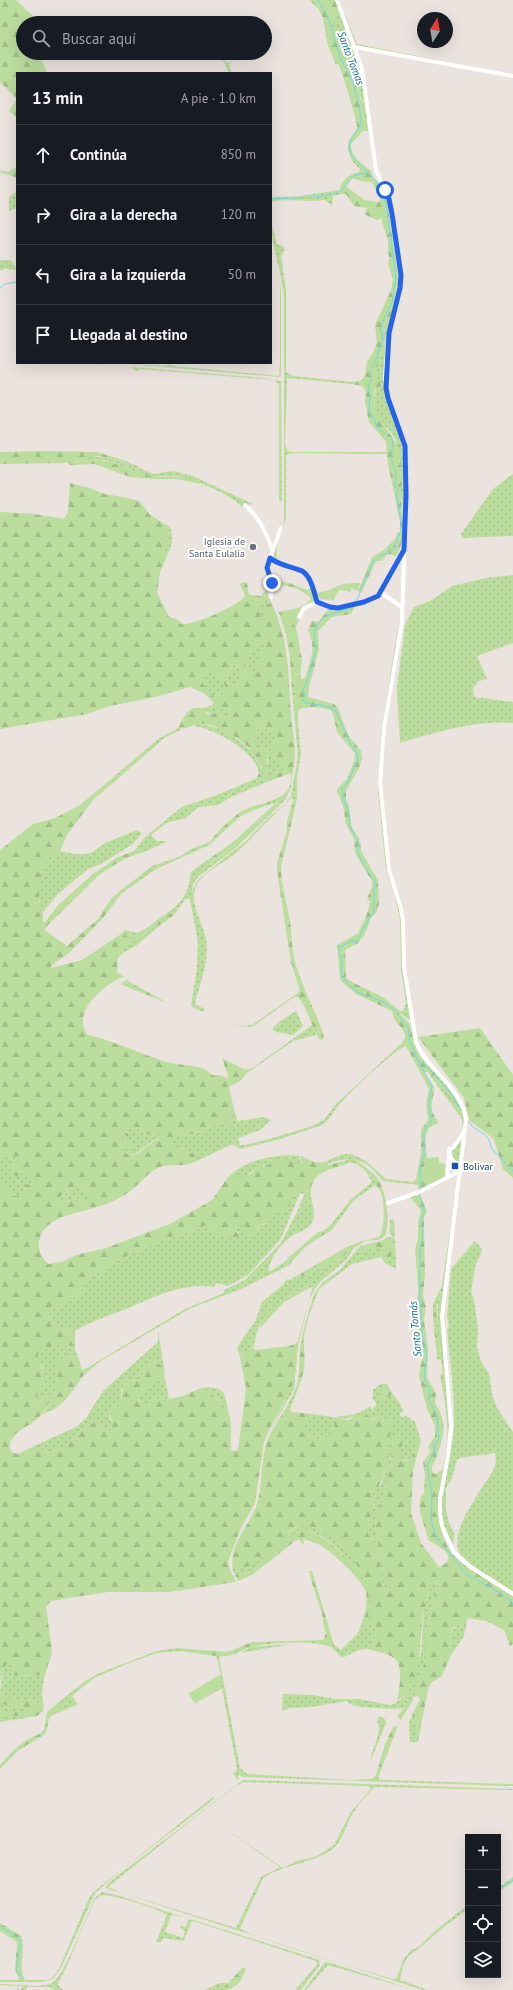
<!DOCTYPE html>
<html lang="es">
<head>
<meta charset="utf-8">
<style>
  :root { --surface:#171b24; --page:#242831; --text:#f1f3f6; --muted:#9ea1a6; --line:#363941 }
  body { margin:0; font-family:"PT Sans",sans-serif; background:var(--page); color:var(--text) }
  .controls { position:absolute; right:12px; bottom:12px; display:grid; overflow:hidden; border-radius:0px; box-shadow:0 4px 16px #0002 }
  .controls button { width:36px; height:36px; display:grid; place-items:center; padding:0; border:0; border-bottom:1px solid var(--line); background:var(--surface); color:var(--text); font:20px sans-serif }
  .compass { position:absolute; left:417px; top:12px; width:36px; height:36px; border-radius:50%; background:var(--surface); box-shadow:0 4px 16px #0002; rotate:11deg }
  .stop { position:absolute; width:12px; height:12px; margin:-9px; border:3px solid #2563eb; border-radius:50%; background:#fff }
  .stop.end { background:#2563eb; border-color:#fff; box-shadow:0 1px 4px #0008 }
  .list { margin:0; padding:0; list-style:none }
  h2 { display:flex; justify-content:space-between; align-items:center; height:52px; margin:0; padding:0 16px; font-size:17px }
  h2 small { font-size:13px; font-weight:400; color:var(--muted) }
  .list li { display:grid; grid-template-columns:26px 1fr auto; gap:12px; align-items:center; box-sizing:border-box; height:60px; padding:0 16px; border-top:1px solid var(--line) }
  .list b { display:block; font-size:15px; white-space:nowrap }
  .list em { font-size:13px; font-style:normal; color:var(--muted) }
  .icon { flex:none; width:22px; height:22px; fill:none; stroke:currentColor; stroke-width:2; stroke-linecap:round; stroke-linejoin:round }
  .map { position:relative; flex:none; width:513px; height:1990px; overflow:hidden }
  .search { position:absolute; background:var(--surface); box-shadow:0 4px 16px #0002; left:16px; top:16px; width:256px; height:44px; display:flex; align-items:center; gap:10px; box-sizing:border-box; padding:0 14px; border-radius:22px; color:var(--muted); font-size:15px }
  .panel { position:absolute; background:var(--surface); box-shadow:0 4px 16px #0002; left:16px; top:72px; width:256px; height:292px; border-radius:0px }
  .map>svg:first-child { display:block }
  .grass { fill:url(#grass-dots); fill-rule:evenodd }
  .forest { fill:url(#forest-firs); fill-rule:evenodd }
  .garden { fill:#bbdd9e }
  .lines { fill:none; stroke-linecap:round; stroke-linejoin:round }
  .stream { stroke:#78d5e5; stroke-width:1 }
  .minor { stroke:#fff; stroke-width:4 }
  .route { stroke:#2563eb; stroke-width:5 }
  .worship-dot { fill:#6b7280; stroke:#fff; stroke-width:1.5 }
  .transit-dot { fill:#1a4fb4; stroke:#fff; stroke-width:1.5 }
  .labels { text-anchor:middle; stroke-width:4; stroke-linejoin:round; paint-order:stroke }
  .worship-label { font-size:10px; fill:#5b616d; stroke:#fff; text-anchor:end }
  .transit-label { font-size:10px; fill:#164399; stroke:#fff; text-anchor:start }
  .water-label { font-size:11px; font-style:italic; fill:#187590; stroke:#fff }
</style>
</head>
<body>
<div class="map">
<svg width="513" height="1990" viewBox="0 0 513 1990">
  <defs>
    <pattern id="grass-dots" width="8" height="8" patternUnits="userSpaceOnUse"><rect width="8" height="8" fill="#bbdd9e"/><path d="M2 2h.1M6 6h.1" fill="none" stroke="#a1be88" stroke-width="1.8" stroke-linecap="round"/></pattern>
    <pattern id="forest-firs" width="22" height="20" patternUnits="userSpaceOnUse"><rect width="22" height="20" fill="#bbdd9e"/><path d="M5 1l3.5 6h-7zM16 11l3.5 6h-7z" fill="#a1be88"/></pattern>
  </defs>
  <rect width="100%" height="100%" fill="#ebe3dd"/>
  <!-- grass -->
  <g class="grass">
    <path d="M 339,0 L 357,44 L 513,75 L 356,45 Z"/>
    <path d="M 335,11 L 340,11 L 360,67 L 366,105 L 357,91 L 359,80 L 352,69 L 352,62 L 356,57 L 349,43 L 352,57 L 349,57 L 343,38 L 333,29 Z"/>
    <path d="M 214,53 L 217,53 L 228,63 L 247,53 L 229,63 L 231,73 L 229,73 L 224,62 Z"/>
    <path d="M 348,143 L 351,144 C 350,155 359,161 367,168 L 360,169 C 351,163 348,153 348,143 Z"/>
    <path d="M 340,190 L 341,194 L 333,196 L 332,206 L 325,200 C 306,203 288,198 271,202 L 271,197 L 299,196 Z"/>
    <path d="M 17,191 L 17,208 L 9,211 L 9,197 Z"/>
    <path d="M 271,221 L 277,244 L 284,247 L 285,250 L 281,256 L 286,290 L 286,372 L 293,376 L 352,382 L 352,384 L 287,378 L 285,445 L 288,451 L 292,452 L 387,452 L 387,454 L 295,453 L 287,454 L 286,457 L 286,517 C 284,531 274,544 277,559 C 293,573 304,559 314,585 C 316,589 318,593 317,597 L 305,571 L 283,565 L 275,560 C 271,547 281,536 284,523 L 284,301 C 283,273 271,248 271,221 Z"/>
    <path d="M 271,241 L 281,290 L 281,376 L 279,377 L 118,363 L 166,366 L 170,364 L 172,366 L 279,376 L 280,362 L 280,284 Z"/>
    <path d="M 0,260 L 11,260 L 17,269 L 10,270 L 6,268 L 0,271 Z"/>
    <path d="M 385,343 L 384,386 L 390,409 L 401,436 L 404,475 L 401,472 C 402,457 399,443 390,431 C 387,428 384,425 381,422 C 372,411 372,393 380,381 L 375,378 L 375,373 Z"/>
    <path d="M 84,363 L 261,378 L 281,381 L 282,501 L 279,501 L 279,384 L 274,380 L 140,369 L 136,371 L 131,367 Z"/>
    <path d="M 88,456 L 110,458 L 153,474 L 173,471 L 193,476 L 253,504 L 241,506 C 232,495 189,477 175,476 C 165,475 155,478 145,475 C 113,465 105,452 68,464 L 67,461 Z"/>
    <path d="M 513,474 L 513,536 L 463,538 L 461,534 L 493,489 Z"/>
    <path d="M 404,480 L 404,514 L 400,487 Z"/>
    <path d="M 170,527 C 174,538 172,546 167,556 L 164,548 Z"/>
    <path d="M 399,531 C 402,540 397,546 390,551 L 384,550 L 395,539 Z"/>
    <path d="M 513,575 L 513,643 L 477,656 L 487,679 L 479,681 L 473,688 L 474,697 L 513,702 L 513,723 C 475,720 437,732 400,743 L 397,688 L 405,625 L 414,607 L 430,601 L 452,586 L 486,578 Z"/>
    <path d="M 267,594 L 271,602 L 268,603 L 266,615 L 261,615 L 257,607 L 257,603 Z"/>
    <path d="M 399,621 L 379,774 L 386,855 L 401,915 L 404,979 L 410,1020 L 401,1014 L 401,1016 L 394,1018 L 392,1012 L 403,1011 L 406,1003 L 401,968 L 400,920 L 395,896 L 386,869 L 378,792 L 381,733 Z"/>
    <path d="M 259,641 L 263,641 L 263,647 L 256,673 L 250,672 L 245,668 L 252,649 Z"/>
    <path d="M 233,665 L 239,667 L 241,671 L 237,688 L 229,684 L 227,677 Z"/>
    <path d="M 208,670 L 213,670 L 222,679 L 227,692 L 215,699 C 209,695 207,688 201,683 Z"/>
    <path d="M 292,691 L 296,692 L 294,707 L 295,723 L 298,723 L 301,755 L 297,776 L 297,799 L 293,801 L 292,797 C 286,805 279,809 273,816 C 260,828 249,842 236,853 C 224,863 200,873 195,889 C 190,905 203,924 206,939 C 209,961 201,982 195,1002 L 196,1005 L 205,1009 L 203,1012 L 192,1007 L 191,1005 L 197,967 L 198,942 L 190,899 L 186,898 L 174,915 L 173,913 L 168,915 L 166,914 C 182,903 190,891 191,872 L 206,861 L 210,865 L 232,847 L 278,805 L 278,803 L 270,804 L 271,801 C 284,796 293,790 291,774 L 288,774 L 289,769 L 293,769 L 291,788 L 285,800 L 232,851 L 199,876 L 193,884 L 192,893 L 196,883 L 201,877 L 247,840 L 269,817 L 286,803 L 291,796 L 298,757 Z"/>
    <path d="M 213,702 L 230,714 L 224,719 C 216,713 208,714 200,708 L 212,706 Z"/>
    <path d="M 199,724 L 223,729 L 252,751 L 256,760 L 266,773 L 268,763 L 267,755 L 282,762 L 283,770 C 276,776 268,776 259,773 C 255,751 215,729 194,726 Z"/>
    <path d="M 262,727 L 278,738 L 273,744 L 274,749 L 271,751 L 255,748 L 253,744 L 258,729 Z"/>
    <path d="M 178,728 L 182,729 L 164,738 L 121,776 L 116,775 L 158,739 Z"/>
    <path d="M 257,778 L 267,782 L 231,797 L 218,805 L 198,807 L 186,818 L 166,823 L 151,835 L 157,841 L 168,841 L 140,854 L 142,852 L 138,846 L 145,837 L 182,807 L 217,795 Z"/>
    <path d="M 137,830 L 142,833 L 133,844 L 101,864 L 88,869 L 58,894 L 43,912 C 36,898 37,870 49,858 C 52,855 57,853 60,851 L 74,854 L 86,854 L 93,852 L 105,843 Z"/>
    <path d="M 209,842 L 209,845 L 156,869 L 121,894 L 119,892 L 152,866 L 179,857 L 191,849 Z"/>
    <path d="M 156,923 L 159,926 L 137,945 L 123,953 L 119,951 L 118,949 L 138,939 Z"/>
    <path d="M 125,930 L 137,933 L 138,937 L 132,939 L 121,934 Z"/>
    <path d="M 295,995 L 297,997 L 294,997 L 255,1025 L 249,1027 L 229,1025 L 244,1026 L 252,1025 Z"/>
    <path d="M 296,1011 L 303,1026 L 293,1035 L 276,1032 L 272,1029 L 279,1022 Z"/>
    <path d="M 312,1025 L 316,1035 L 293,1041 L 247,1073 L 246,1070 L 254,1067 Z"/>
    <path d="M 402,1043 L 406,1046 C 392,1051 349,1093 338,1106 C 332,1113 330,1120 322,1125 L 277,1140 L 240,1149 L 234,1145 L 230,1145 L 197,1161 L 196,1153 L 189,1153 L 184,1147 L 178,1152 L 173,1149 L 173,1141 L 177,1135 L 193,1134 L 223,1122 L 231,1124 L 235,1114 L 238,1121 L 264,1117 L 271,1120 L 260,1130 L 238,1138 L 240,1145 L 245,1145 L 273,1138 L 312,1126 L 324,1120 L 335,1105 Z"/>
    <path d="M 436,1073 C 450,1089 469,1106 463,1130 L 462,1119 L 432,1078 Z"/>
    <path d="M 135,1128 L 148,1134 L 163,1133 L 163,1136 L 154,1140 L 134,1155 L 125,1153 L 124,1148 L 127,1142 L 117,1135 L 119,1132 L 125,1136 L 133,1135 L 123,1132 L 122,1129 Z"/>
    <path d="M 462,1138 L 459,1166 L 452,1157 L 453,1149 Z"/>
    <path d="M 342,1154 L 351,1154 L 366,1161 L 386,1179 L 412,1182 L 411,1184 L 382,1181 C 367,1158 351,1155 327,1164 L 327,1161 Z"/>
    <path d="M 288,1155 L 301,1156 L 299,1158 L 304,1166 L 299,1165 L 297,1162 L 263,1165 L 243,1177 L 226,1180 C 238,1163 268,1156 288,1155 Z"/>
    <path d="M 3,1156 L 21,1157 L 18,1163 L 23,1172 L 33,1175 L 34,1179 L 31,1185 L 22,1187 L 27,1189 L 25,1195 L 13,1196 L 0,1184 L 0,1157 Z"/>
    <path d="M 351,1159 L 358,1161 L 376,1176 L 373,1178 L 376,1182 L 375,1185 L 353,1201 L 332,1230 L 325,1234 L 323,1231 L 330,1226 L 350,1200 L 372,1182 C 369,1173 356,1158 346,1164 L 344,1161 Z"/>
    <path d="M 458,1175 L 441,1307 L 449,1422 L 449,1442 L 444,1470 L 443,1469 C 451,1437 447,1407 440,1376 L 443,1373 L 441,1360 L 437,1359 L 437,1356 L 440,1356 L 441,1345 L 437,1333 L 438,1304 L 435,1305 L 433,1319 L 433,1304 L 442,1286 Z"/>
    <path d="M 76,1185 L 90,1193 L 90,1200 L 86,1203 C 76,1193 72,1200 60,1203 L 60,1198 Z"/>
    <path d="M 293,1195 L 299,1196 L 280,1240 L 248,1275 L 228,1286 L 216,1283 L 214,1287 C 183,1282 154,1297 126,1309 C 108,1316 91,1321 75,1331 L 70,1328 L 67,1330 L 58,1325 L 50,1325 L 50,1310 L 71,1300 L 79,1294 L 91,1277 L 102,1271 L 109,1264 L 169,1237 C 182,1237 193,1229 206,1226 L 212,1232 L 239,1233 L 235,1229 L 237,1225 L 243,1225 L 258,1230 L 259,1226 L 265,1224 C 267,1222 268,1218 271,1215 C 277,1209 291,1206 293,1195 Z"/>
    <path d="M 311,1197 C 314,1210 318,1222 304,1230 C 301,1232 296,1233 293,1235 C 282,1243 271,1256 268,1270 L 271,1271 L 286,1261 L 289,1265 L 241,1289 L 191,1308 L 99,1362 L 84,1375 L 83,1369 L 87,1368 L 185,1309 L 224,1293 L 224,1290 L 245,1280 L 281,1243 L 299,1208 Z"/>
    <path d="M 390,1219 L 394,1220 L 395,1246 L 388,1237 L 393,1238 L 390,1233 Z"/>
    <path d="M 381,1234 L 382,1236 L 385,1236 L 378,1240 L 365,1241 L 354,1248 L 346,1260 L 320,1282 L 314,1290 L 309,1301 L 298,1345 L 294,1389 L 267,1437 L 282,1408 L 286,1400 L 286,1394 L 294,1379 L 297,1347 L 295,1344 L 298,1341 L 313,1286 L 311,1285 C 303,1290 293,1293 286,1298 C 268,1308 255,1328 254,1348 L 249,1345 L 248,1353 L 242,1353 L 240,1357 L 237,1347 L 256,1320 L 262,1302 L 283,1285 L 287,1279 L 290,1280 L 300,1274 L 303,1277 L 328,1264 L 340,1260 L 348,1251 L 347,1247 L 359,1242 L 379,1237 Z"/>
    <path d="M 475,1241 L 482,1249 L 481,1254 L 475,1266 L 471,1293 L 474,1300 L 478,1329 L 477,1347 L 481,1361 L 489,1374 L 492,1394 L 497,1408 L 513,1432 L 513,1591 C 502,1584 465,1563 460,1554 C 450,1534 471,1506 481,1489 C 488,1477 499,1469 495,1453 L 460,1458 L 457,1460 L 452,1478 L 446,1488 L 446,1510 L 449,1523 L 454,1533 L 453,1548 C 450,1540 446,1533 444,1525 C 435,1496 452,1458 454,1428 C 455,1396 450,1362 447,1330 L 449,1326 L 447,1316 L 451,1269 Z"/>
    <path d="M 360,1246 L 361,1254 L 375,1247 L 380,1247 L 381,1257 L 352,1264 L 319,1289 L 309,1315 L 304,1335 L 304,1349 L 300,1349 L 304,1328 L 314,1294 L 323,1282 L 340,1270 Z"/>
    <path d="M 396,1253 L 396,1269 L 385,1263 L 389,1261 L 392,1254 Z"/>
    <path d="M 158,1331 L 164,1367 L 154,1361 L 142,1375 L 141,1379 L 133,1381 L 126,1378 L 121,1391 L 122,1405 L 118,1407 L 110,1408 L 109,1418 L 113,1423 L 110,1431 L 104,1432 L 98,1420 C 93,1423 87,1426 83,1430 C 66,1445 55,1459 32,1447 L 76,1427 L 86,1418 L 103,1391 L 158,1342 Z"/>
    <path d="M 75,1343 L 75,1355 L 66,1359 L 54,1368 L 57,1376 L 55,1392 L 40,1401 L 36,1400 L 39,1388 L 45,1384 L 42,1367 L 37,1363 L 38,1353 L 56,1345 L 75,1346 Z"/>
    <path d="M 165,1378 L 169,1399 L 157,1398 L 144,1406 L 140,1403 L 138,1396 L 152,1383 Z"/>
    <path d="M 297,1386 L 299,1387 L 290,1409 L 286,1408 Z"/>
    <path d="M 378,1386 L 383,1390 L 381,1394 L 389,1396 L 392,1393 L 401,1405 L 403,1412 L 399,1414 L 402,1418 L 405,1415 L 415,1422 L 421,1441 L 419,1439 L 410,1460 L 399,1459 L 398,1455 L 401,1449 L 393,1438 L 391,1463 L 382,1502 L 375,1512 C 374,1540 386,1565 388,1592 L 385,1593 L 381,1580 L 382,1573 L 378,1552 L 373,1540 L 368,1534 L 374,1502 L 372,1497 L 373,1491 L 380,1486 L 385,1472 L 391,1419 C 380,1421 372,1418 360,1417 C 351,1416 347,1421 336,1417 L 356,1414 L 371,1406 L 371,1410 L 377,1404 L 373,1399 L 373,1390 Z"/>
    <path d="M 206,1387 C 228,1389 223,1393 229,1413 L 219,1400 L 201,1388 Z"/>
    <path d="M 50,1402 L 55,1404 L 56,1408 L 42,1415 Z"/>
    <path d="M 313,1414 L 332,1417 L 335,1422 L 331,1435 L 319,1440 L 309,1436 L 303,1431 L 306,1419 L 313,1416 Z"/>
    <path d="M 301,1525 C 331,1526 363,1565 370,1592 C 373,1603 370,1614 371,1625 L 375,1629 L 376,1635 L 367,1649 L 358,1650 L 342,1658 L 331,1647 L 334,1645 L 341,1650 L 357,1634 L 363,1633 C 365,1622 371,1609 368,1597 C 362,1571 329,1530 300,1530 C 280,1545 262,1574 235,1575 L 232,1569 C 260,1570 278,1534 301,1525 Z"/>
    <path d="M 435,1581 L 436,1588 L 426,1633 L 426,1658 L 417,1684 L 412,1692 L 413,1700 L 409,1700 L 403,1708 L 394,1709 L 362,1707 L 352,1705 L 346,1701 L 311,1707 L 290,1708 L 282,1711 L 283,1694 L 312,1695 L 336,1699 L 359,1699 L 389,1705 C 396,1704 403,1698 408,1693 L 408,1684 L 421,1654 L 424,1609 L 432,1582 Z"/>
    <path d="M 459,1625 L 465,1630 L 464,1636 L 451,1655 C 449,1643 446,1632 459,1625 Z"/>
    <path d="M 292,1644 L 240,1653 L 251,1647 Z"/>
    <path d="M 178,1648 L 180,1651 L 157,1653 L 129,1663 L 94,1678 L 72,1696 L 78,1704 L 63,1711 L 64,1705 L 60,1701 L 88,1679 L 102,1672 L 157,1651 Z"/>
    <path d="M 215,1655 L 220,1656 L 219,1658 L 240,1768 L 247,1774 L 351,1780 L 372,1779 L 376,1775 L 376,1778 L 378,1778 L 379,1775 L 379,1779 L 383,1780 L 513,1784 L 513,1786 L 243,1777 L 240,1775 L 238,1776 L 239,1779 L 238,1780 L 233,1774 L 237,1769 L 222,1688 L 193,1705 L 223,1684 L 217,1658 Z"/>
    <path d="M 7,1664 L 14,1664 L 11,1673 L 15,1676 L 45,1675 C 42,1686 41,1695 44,1706 L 35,1701 L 8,1698 L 0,1692 L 3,1669 Z"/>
    <path d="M 0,1704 L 25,1708 L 25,1711 L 0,1711 Z"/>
    <path d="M 412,1715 L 416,1720 L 417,1731 L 420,1731 L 418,1742 L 410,1742 L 409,1723 Z"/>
    <path d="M 0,1716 L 37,1716 L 0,1722 Z"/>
    <path d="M 379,1716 L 385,1719 L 386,1723 L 370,1762 C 371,1751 378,1740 379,1729 C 379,1724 376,1721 379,1716 Z"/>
    <path d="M 15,1749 L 19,1750 L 0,1769 L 0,1765 Z"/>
    <path d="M 243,1780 L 513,1789 L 513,1790 L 375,1787 C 367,1795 359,1803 353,1813 C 346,1824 343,1842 331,1850 C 311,1864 284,1864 263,1878 L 240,1928 C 244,1936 374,1973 393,1979 L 397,1978 L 403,1960 L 410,1951 L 420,1946 L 437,1929 L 468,1905 L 468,1909 L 441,1929 L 421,1947 L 409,1955 L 403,1966 L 400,1980 L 428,1990 L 423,1990 L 106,1888 L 107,1885 L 112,1880 ZM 244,1782 L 369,1786 L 371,1789 L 351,1812 L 334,1845 L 315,1857 L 297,1861 L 283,1868 L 206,1815 L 280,1867 L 261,1877 L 236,1928 L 122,1893 L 108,1887 L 194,1818 L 236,1786 Z"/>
    <path d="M 213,1797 L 214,1798 L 209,1803 L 124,1868 L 95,1893 L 61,1968 L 53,1979 L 41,1982 L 0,1982 L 0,1980 L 48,1980 L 52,1978 L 59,1969 L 89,1898 L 95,1891 Z"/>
    <path d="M 513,1877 L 513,1882 L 498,1892 L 498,1888 Z"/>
    <path d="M 102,1892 L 120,1896 L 183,1917 L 171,1915 L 165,1932 L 183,1938 L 185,1931 L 180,1928 L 181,1926 L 186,1927 L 188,1920 L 190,1919 L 319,1960 L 320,1965 L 301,1990 L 295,1990 L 317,1965 L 316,1961 L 193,1921 L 191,1922 L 184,1941 L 163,1938 L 161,1942 L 156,1942 L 167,1915 C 155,1907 115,1895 101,1895 L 94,1901 L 66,1968 L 58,1983 L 58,1985 L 63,1990 L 56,1990 L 49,1987 L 27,1987 L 26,1990 L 21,1990 L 22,1986 L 0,1985 L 0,1984 C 14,1984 40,1989 52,1983 C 64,1978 88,1913 94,1899 Z"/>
    <path d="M 325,1962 L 331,1963 L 414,1990 L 328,1965 L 306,1990 L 304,1990 Z"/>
    <path d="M 219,1983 L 230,1983 L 222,1990 L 205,1990 Z"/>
  </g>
  <!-- forest -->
  <g class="forest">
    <path d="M 0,0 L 16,0 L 34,17 L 34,23 L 23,23 L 23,53 L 39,53 L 47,73 L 17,73 L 17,117 L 9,111 L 17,99 L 0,82 Z"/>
    <path d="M 309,0 L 335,0 L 340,11 L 335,11 L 333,29 L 343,38 L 349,57 L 352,57 L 347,42 L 349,43 L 356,57 L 352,62 L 352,69 L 355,62 L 358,64 L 356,74 L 361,82 L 360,86 L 357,85 L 357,91 L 360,93 L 360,98 L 366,105 L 368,131 L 363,131 L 351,144 L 348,143 C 350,137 356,133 357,127 C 358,124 342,71 339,65 L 335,63 L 328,46 L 323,18 L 318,8 Z"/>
    <path d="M 17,166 L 17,178 L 0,172 L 1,170 L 8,172 Z"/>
    <path d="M 367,168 L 372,171 L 373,179 L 376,180 L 387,199 L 399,280 L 385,343 L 375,373 L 375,378 L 380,381 L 381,386 L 375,389 C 369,413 386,425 396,443 L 401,445 L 401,472 L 404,475 C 404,480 401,484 401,490 C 400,514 409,533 396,557 L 391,554 L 386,555 L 382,561 L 376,561 L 361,593 L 358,591 L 372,557 L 384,550 L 390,551 L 397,546 L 400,539 L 400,522 L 388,464 L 386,442 L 369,422 L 365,402 L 366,391 L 362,386 L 352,384 L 352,382 L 360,381 L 365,376 L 367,361 L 373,353 L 377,342 L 375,325 L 391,290 L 393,279 L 388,263 L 390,259 L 388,254 L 388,242 L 381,218 L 377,220 L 364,214 L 367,208 L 354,206 L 346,194 L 341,194 C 337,184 348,174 359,172 L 360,169 ZM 352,178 L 365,182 L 372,182 L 380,199 L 379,202 L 364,200 L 346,186 Z"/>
    <path d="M 45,451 L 97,452 L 126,461 L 153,474 L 110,458 L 97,456 L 63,463 L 0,464 L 0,452 Z"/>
    <path d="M 88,459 C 114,458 130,474 153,476 C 169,478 187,474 201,484 L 176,479 L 153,479 L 130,477 L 95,464 L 71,465 L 68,464 Z"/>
    <path d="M 70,483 L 90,488 L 101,493 L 137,500 L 141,503 L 150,515 L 170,527 L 164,548 L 167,556 L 160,572 L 157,593 L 169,617 L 179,620 L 181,624 C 192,626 242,605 245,595 L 240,584 L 243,582 L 247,583 L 249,595 L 261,596 L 264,592 L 267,591 L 267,594 L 257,603 L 257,607 L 261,615 L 266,615 L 266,605 L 271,602 C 290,643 288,671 291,714 C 292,733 298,749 293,769 L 289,770 L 288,774 L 267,782 L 257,778 L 259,773 C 268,776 276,776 283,770 L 282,762 L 267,755 L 267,773 L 262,772 L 262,767 C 257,762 255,755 252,751 C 241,739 216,723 200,724 C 192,725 186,730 178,728 L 187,712 L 194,708 L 200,708 L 208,714 L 217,713 L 224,718 L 230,714 L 219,708 L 205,694 L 190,687 L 155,697 L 110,706 L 87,714 L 0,729 L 0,512 L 35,514 L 64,519 L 68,512 ZM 259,641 L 263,641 L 263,647 L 256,673 L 250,672 L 245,667 L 252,649 L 257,647 ZM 233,665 L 239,667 L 241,671 L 237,688 L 229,684 L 227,677 ZM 208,670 L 213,670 L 222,679 L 227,691 L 215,698 L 202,683 ZM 262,727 L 278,738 L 273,744 L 273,749 L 271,751 L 255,748 L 253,744 L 258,729 Z"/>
    <path d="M 275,580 L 289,583 L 307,590 L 311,588 L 315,601 L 301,610 L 301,615 L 296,627 L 302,660 L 300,676 L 302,679 L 305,678 C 310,661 317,647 308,630 L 312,621 L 318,622 L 329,609 L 355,606 L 351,614 L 332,617 L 318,631 L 319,650 L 309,687 L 308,697 L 334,704 L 338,708 L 348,735 L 361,751 L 362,759 L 359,768 L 346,791 L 346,799 L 349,805 L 351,825 L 361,844 L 361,851 L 378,880 L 379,904 L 376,913 L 371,918 L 364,936 L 358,943 L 345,950 L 346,978 C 358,986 367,989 379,995 C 387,999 393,1006 400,1011 L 396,1013 L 356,994 L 340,980 L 337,945 L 358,933 C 363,922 369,913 370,901 L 367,899 L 372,887 L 372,881 L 355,853 L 354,839 L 346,824 L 343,806 L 337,791 L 338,788 L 347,779 L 354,761 L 355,754 L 337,732 L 333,714 L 331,710 L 315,707 L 301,708 L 298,712 L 298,723 L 295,723 L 294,707 L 296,692 L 292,691 L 290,657 L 286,635 L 292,634 L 292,615 L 280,615 L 278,612 C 288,610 306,609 311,598 C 303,590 285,583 275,586 L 273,582 Z"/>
    <path d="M 343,584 L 342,590 L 338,591 L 334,600 L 331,600 L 328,592 L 329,590 Z"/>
    <path d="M 116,775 L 121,776 L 93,800 L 67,835 L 60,851 L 49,858 L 44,868 L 40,881 L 39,901 L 43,912 L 43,923 L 46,921 L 58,905 L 94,873 L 118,857 L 134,851 L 138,846 L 142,847 L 142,852 L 124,859 L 100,874 L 47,926 L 45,929 L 46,931 L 67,946 L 97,920 L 111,899 L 119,892 L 121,894 L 103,918 L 70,952 L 51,966 L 51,968 L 82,960 L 121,934 C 127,936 132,940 138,937 L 137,933 C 148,929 156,920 166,914 L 168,915 L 173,913 L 174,915 L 159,926 L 156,923 L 138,939 L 118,949 L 123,953 L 118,958 L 117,972 L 124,977 C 105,982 69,1015 88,1035 C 115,1041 140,1054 167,1062 C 177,1065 196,1065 204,1069 C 210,1072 212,1078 220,1075 L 229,1079 L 222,1058 L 246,1070 L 247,1073 L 240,1081 L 229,1087 L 235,1114 L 231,1124 L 231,1129 L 228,1123 L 223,1122 L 193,1134 L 177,1135 L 173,1141 L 173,1149 L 178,1152 L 187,1146 L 189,1153 L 196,1153 L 198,1155 L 197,1161 C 192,1163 187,1165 182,1165 C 175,1166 165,1164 158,1168 C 149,1172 140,1183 133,1189 C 126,1195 117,1199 109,1203 C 87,1213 43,1213 39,1242 C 38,1251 42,1257 48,1264 L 62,1262 L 76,1255 L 106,1248 L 170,1224 L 212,1200 L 226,1180 L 251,1174 L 258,1167 L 270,1164 L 274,1159 L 284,1159 L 286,1162 L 297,1162 L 299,1165 L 303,1166 L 303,1162 L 300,1161 L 301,1156 C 311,1160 315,1165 327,1161 L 328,1165 L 344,1161 L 346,1164 C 328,1171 309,1171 311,1197 L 303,1205 L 298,1207 L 305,1194 L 300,1193 L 299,1196 L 293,1195 L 290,1205 L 284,1213 L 279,1211 L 271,1215 L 269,1221 L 259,1226 L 254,1237 L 247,1234 L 242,1225 L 237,1225 L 235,1229 L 239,1237 C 227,1239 215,1235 205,1226 C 193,1229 182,1237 169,1237 L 109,1264 L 102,1271 L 91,1277 L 79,1294 L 71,1300 L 50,1310 L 50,1325 L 58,1325 L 67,1330 L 70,1328 L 75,1331 L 75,1346 L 56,1345 L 38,1353 C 37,1368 46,1369 45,1384 L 39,1388 L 36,1400 L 41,1401 L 55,1392 L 57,1376 L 54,1368 L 60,1357 L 66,1359 L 75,1355 L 74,1352 L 76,1351 L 84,1375 C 75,1386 68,1400 56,1408 L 55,1404 L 50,1402 C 46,1406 44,1412 41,1415 C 31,1428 5,1431 11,1452 L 18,1454 L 32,1447 C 55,1459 66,1445 83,1430 C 87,1426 93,1423 98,1420 L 104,1432 L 110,1431 L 113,1423 L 108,1411 L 110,1408 L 118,1407 L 122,1405 C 121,1396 124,1387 122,1379 L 126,1378 L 133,1381 L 141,1379 L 143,1365 C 152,1360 155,1362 164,1367 L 165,1378 L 152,1383 L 138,1396 L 140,1403 L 144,1405 L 157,1398 L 169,1399 L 183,1396 L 201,1388 C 210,1392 228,1407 230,1417 C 232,1427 230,1439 231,1450 L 234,1451 L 238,1450 L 246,1389 L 240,1357 L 245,1351 L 248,1352 L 247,1347 L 249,1345 L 256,1350 L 289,1346 L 295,1344 L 297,1347 C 295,1361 298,1384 286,1394 L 286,1399 L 268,1432 L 264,1442 L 255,1503 L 241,1528 L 229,1559 L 228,1565 L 236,1582 L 169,1592 L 107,1592 L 51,1601 L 46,1606 L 52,1652 L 45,1675 L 15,1676 L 11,1673 L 14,1664 L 7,1664 L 3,1669 L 0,1682 L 0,1184 L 13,1196 L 24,1195 L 27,1189 L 21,1187 L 24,1184 L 31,1185 L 34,1179 L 33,1175 L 23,1172 L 17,1177 L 10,1172 L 11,1166 L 18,1163 L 20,1157 L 3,1156 L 0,1157 L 0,850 L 33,824 L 55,818 L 80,805 ZM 135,1128 L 148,1134 L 163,1133 L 163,1136 C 152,1141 144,1150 135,1155 C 132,1156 128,1154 125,1153 L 124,1148 L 130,1149 L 132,1146 L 117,1135 L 119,1133 L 132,1138 L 133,1135 L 123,1132 L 122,1129 ZM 76,1185 L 90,1193 L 90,1200 L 86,1203 C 75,1193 73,1200 60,1203 L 60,1197 Z"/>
    <path d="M 297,799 L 281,867 C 281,884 286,899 289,916 C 292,930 291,944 294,958 C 301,985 314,1008 323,1033 L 324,1039 L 320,1040 C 310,1027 309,1005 295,995 L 299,992 L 299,988 L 291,962 L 277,871 L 277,863 L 287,831 L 287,821 L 293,801 Z"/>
    <path d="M 271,801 L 270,804 L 242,815 L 209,845 C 210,837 236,814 244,810 C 252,806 262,804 271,801 Z"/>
    <path d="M 276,803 L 278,805 L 232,847 L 209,865 L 206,861 L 232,843 Z"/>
    <path d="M 127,980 C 140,989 154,994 167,1003 L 120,984 Z"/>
    <path d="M 401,1016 C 414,1022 411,1036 416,1048 C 420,1058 428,1066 436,1073 L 432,1078 L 428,1072 L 425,1072 L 425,1074 L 434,1087 C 434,1104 426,1106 439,1123 C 421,1128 426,1143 427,1157 C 427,1161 424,1166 423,1170 L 439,1175 L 445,1170 L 445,1177 L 418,1190 L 418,1185 L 411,1184 L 416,1179 L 421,1153 L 421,1130 L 428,1120 L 426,1103 L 429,1089 L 406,1046 L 402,1043 C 411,1031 399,1029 394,1018 Z"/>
    <path d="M 480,1028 L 513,1075 L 513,1178 L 503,1169 L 494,1139 L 469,1120 L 464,1098 L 418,1037 Z"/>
    <path d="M 376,1176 C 386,1189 391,1220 385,1236 L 382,1236 L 381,1234 C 385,1224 386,1190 375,1185 L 376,1182 L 373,1178 Z"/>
    <path d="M 420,1194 L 427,1212 L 424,1217 L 424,1227 L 425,1274 L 423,1295 L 426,1306 L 424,1320 L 428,1348 L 427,1377 L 436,1394 L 435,1403 C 448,1424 444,1434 437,1456 C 435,1464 430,1464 433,1473 L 436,1474 L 443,1469 L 444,1470 C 437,1500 433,1540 461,1562 C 478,1574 496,1584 513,1596 L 513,1644 L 510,1646 L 504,1630 L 486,1621 L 469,1618 L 467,1619 L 465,1630 L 459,1625 L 453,1628 L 449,1636 L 453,1641 L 450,1646 L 451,1655 L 442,1676 L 432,1682 L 428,1689 L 420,1731 L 417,1731 L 416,1720 L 412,1715 L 420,1699 L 417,1695 L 414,1697 L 412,1692 L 417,1684 L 426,1658 L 426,1633 L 436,1588 L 435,1581 L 432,1582 C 429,1592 426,1601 424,1610 C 419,1634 423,1658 413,1681 L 408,1684 L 408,1693 L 397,1701 C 399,1691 404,1664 394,1658 C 387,1653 375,1651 367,1649 L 376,1635 L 375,1629 L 371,1625 C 369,1610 373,1596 366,1581 C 358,1560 319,1515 294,1528 C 290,1530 288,1533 285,1536 C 270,1550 254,1570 233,1569 C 228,1547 248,1527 256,1507 C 263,1489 260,1468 265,1449 C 268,1435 278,1421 286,1408 L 290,1409 L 291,1412 L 313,1414 L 313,1416 L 310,1420 L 306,1420 L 303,1431 L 309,1436 L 319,1440 L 331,1434 L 335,1422 L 332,1417 L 348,1420 L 364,1413 L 374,1420 L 378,1414 L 382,1415 L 381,1419 L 383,1421 L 387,1418 L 392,1419 L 387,1465 L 377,1491 L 373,1491 L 372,1497 L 374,1502 L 368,1534 L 373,1540 L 378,1552 L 382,1574 L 381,1580 L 385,1593 L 388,1592 C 386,1565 374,1539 375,1512 L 382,1502 L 391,1463 L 393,1438 L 397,1436 L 403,1444 L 398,1455 L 399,1459 L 406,1461 L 410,1460 C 414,1453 415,1444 419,1439 L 421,1441 L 413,1470 L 411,1513 L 421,1543 L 438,1566 L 440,1567 C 460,1556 438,1546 428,1540 C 426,1527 413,1504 424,1493 L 425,1475 L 423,1462 L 431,1451 L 428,1447 L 435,1436 L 435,1426 L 427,1409 L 419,1376 L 422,1358 L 417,1319 L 418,1285 L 415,1249 L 418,1238 L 418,1222 L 421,1210 L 410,1197 Z"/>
    <path d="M 323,1231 L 325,1234 L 305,1247 L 289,1265 L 286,1261 L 288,1258 L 318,1232 Z"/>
    <path d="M 388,1237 L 395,1246 L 396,1253 L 392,1254 L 389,1261 L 385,1263 L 381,1257 L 379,1247 L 375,1247 L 361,1255 L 360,1246 L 381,1241 Z"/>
    <path d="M 347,1247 L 349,1250 L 340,1260 L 328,1264 L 303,1277 L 300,1274 Z"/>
    <path d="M 311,1285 L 313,1286 L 284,1302 L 260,1328 C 264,1305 293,1295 311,1285 Z"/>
    <path d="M 437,1303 L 437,1333 L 441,1345 L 440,1356 L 437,1356 L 433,1319 L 435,1305 Z"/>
    <path d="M 300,1349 L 304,1349 C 306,1364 304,1373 299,1387 L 297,1386 L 299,1373 Z"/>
    <path d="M 382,1384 L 387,1384 L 392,1393 L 386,1402 L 378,1396 L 383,1390 L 378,1386 Z"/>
    <path d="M 300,1530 C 326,1530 366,1573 369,1597 C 369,1604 369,1618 366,1625 C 365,1628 364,1630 363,1633 L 357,1634 C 363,1622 368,1606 366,1592 C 363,1581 333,1553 323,1547 C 317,1543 310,1541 303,1539 L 304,1544 L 302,1544 L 299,1539 L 295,1541 L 252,1575 L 238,1581 L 235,1575 C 262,1574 280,1545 300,1530 Z"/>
    <path d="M 309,1571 L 312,1571 L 334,1645 L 331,1647 C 315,1640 269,1642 252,1647 C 242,1649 236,1655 226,1656 C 211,1657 195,1652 180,1651 L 178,1648 L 226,1652 L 233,1650 L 252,1642 L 323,1640 L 326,1633 C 322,1624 324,1618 321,1611 C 317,1598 312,1585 309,1571 Z"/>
    <path d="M 0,1692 L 8,1698 L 35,1701 L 44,1706 L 43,1711 L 37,1716 L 0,1716 L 0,1711 L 25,1711 L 25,1708 L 0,1704 Z"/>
    <path d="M 409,1700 L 413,1700 L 401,1720 L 397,1717 Z"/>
    <path d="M 60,1701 L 64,1705 L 63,1711 C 42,1717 52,1720 45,1734 L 19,1750 L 15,1749 L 25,1741 L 41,1733 L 44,1729 L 47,1712 Z"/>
    <path d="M 398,1726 L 379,1775 L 376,1779 L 376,1775 L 385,1744 L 393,1727 Z"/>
    <path d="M 0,1923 L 21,1936 C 27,1949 17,1964 25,1980 L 18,1980 L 19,1977 L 15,1970 L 17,1942 L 0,1931 Z"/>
    <path d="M 243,1967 L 246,1969 C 241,1981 236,1990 222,1990 Z"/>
  </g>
  <!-- garden -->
  <g class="garden">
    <path d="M 355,583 L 360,583 L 358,591 L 351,588 L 351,592 L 342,590 L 343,584 Z"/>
    <path d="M 329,590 L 328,592 L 331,600 L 320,599 L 317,593 Z"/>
    <path d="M 280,615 L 292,615 L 292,634 L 286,635 Z"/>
    <path d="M 439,1157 L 439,1163 L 446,1164 L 445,1170 L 443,1174 L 439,1175 L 439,1178 L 430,1182 L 424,1182 L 423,1170 L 427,1158 Z"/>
    <path d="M 221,1674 L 223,1684 L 195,1703 L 188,1694 Z"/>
  </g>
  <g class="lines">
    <!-- stream -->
    <g class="stream">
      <path d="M 318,0 L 327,15 L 340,57 L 353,82 L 360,110 L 361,125 L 351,139 L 349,149 L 352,156 L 377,182 L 386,202 L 396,278 L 392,302 L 380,328 L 383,338 L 374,365 L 370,370 L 371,378 L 368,386 L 370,395 L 369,410 L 378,428 L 390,437 L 393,442 L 391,457 L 396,474 L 395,486 L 398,490 L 396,494 L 402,527 L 395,548 L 380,556 L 373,562 L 356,602"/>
      <path d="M 271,199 C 288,198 326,199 340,191 C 345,188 350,179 355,175 L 366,173"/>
      <path d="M 0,288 L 5,284 L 17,282"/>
      <path d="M 353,606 L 352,609 C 339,611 319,615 315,630 C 313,636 317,643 316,648 C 314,659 308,681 303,690 L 305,695 L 303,701 C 315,707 321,702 336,711 L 351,745 L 355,748 L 358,760 L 348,782 L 342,789 L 344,801 L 348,810 L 351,830 L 358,838 L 358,852 L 362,863 L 376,883 L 374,890 L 374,912 L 368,920 L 357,941 L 351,941 L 339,948 L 342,963 L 341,975 C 347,982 352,989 360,993 C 373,999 386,1000 396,1012"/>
      <path d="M 400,1017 L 408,1028 L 410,1041 L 417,1059 L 432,1086 L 429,1100 L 431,1122 L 424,1130 L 424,1157 L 420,1166 L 421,1189"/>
      <path d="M 418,1060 C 435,1072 451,1092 461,1110"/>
      <path d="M 468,1121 C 475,1133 490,1131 491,1148 L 513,1171"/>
      <path d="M 419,1194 L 424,1208 L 424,1215 L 421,1220 L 423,1234 L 420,1248 L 420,1301 L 422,1333 L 427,1356 L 424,1377 L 430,1391 L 429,1400 L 437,1416 L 439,1440 L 434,1444 L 435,1453 L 427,1464 L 432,1496 L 431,1519 L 435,1535 L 466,1574 L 500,1593 L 513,1603"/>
      <path d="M 498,1890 L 513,1880"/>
      <path d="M 0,1926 L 21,1941 L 16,1969 L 23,1979"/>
      <path d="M 18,1990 L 18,1988"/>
    </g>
    <!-- minor -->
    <g class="minor">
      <path d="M 337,0 L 362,69 L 376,170 L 389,199 L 401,275 L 400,288 L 389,333 L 385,377 L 388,398 L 405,445 L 406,495 L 402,622 L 384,727 L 380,783 L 389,870 L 400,905 L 403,920 L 404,967 L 416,1042 C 428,1071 462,1088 466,1120 L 442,1316 L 451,1426 L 448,1456 L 440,1499 L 440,1513 L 442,1526 L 454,1552 L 469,1566 L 513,1594"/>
      <path d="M 354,47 L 513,76"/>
      <path d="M 245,505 C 259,517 266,532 272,549"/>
      <path d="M 281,528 L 270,558 C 280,566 291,566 302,571 C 311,576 314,592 317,602 L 330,607 L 338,608 L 364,602 L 377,596 L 403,551"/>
      <path d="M 270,558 L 267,568 L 272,583 L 271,597"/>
      <path d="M 380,592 L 402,607"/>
      <path d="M 299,617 L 304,608 L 317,602"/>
      <path d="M 447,1178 L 449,1154"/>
      <path d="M 388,1203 L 419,1192 L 460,1171 L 449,1154 L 449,1149 L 453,1148 L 465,1131"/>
    </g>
  </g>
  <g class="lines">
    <!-- route -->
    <path class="route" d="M 272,583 L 267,568 L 270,558 C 280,566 291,566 302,571 C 311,576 314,592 317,602 L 330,607 L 338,608 L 364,602 L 378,596 L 404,550 L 406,495 L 405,446 L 388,398 L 386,388 L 389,333 L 400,288 L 401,275 L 392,214 L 389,199 L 385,190"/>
  </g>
  <!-- markers -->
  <circle class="worship-dot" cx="253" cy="547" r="4"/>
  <rect class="transit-dot" x="451" y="1162" width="8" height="8" rx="2"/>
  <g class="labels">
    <!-- worship labels -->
    <g class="worship-label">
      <text x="245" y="545">Iglesia de<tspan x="245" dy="12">Santa Eulalia</tspan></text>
    </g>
    <!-- transit labels -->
    <g class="transit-label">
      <text x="463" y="1170">Bolivar</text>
    </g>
    <!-- water labels -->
    <g class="water-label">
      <text transform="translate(351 58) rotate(69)" y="4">Santo Tomas</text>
      <text transform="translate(415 1329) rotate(-95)" y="4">Santo Tomás</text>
    </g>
  </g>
</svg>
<div class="controls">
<button>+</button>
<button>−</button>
<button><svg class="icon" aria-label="locate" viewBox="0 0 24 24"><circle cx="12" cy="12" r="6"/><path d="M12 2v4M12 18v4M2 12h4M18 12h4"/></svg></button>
<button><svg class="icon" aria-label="layers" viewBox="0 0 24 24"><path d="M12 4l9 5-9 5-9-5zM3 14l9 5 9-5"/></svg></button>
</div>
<svg class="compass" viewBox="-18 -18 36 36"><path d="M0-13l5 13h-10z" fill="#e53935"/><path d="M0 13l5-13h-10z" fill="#9ea1a6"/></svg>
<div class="stop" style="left:385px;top:190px"></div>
<div class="stop end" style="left:272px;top:583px"></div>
<div class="search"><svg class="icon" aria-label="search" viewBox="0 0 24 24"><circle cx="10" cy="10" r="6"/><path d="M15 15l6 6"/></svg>Buscar aquí</div>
<section class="panel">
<h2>13 min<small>A pie · 1.0 km</small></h2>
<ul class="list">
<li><svg class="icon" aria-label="ahead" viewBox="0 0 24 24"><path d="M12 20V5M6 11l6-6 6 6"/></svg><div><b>Continúa</b></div><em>850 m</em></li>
<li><svg class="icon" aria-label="right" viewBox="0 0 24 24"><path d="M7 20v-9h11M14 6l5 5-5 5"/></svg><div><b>Gira a la derecha</b></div><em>120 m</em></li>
<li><svg class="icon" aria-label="left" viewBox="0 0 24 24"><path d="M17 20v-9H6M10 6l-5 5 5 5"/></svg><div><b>Gira a la izquierda</b></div><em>50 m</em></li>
<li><svg class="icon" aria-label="arrive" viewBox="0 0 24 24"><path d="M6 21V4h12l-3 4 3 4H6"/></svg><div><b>Llegada al destino</b></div></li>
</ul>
</section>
</div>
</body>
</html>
